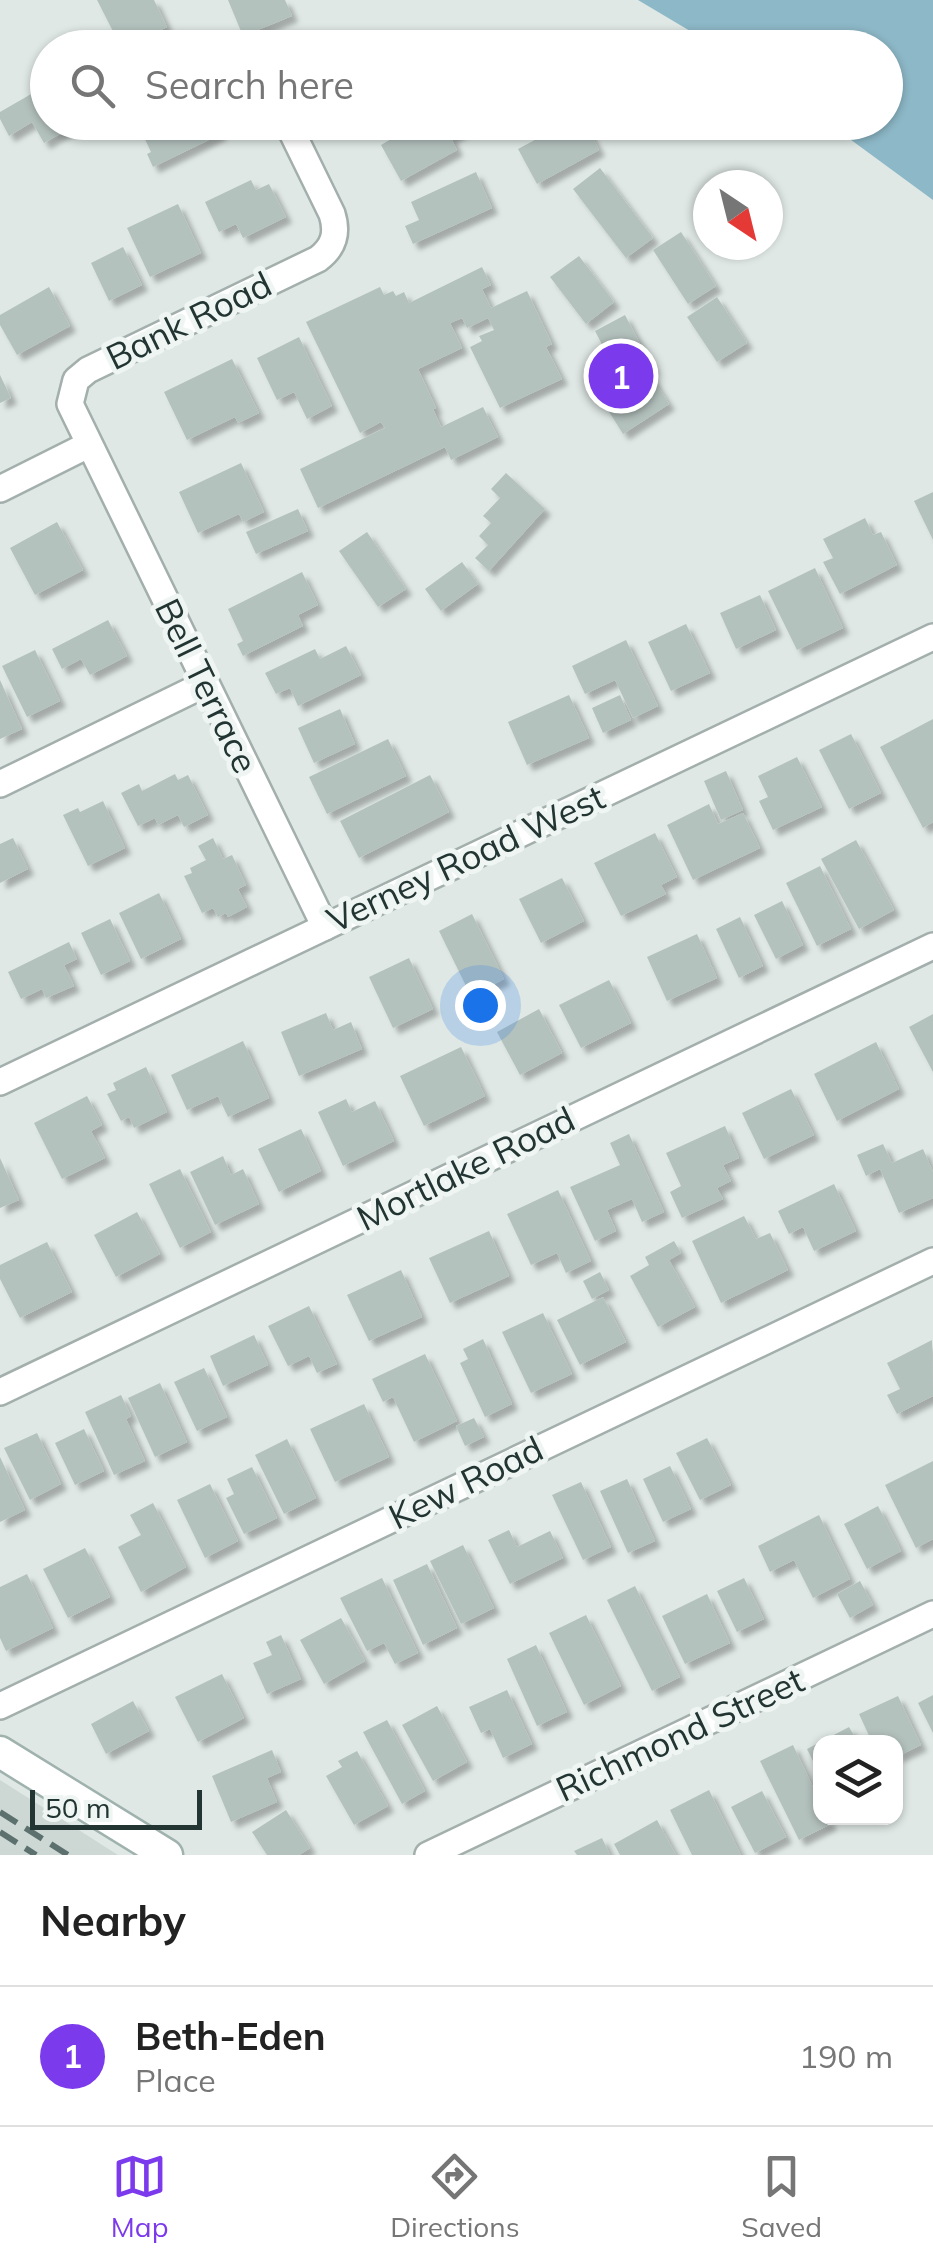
<!DOCTYPE html>
<html lang="en">
<head>
<meta charset="utf-8">
<style>
  :root { --surface:#fff; --page:#f2f2f2; --text:#222; --muted:#767676; --line:#e0e0e0; --accent:#7c3aed }
  body { margin:0; font-family:Mulish,sans-serif; background:var(--page); color:var(--text) }
  .controls { position:absolute; right:30px; bottom:30px; display:grid; overflow:hidden; border-radius:20px; box-shadow:0 2px 8px #0004 }
  .controls button { width:90px; height:90px; display:grid; place-items:center; padding:0; border:0; border-bottom:2px solid var(--line); background:var(--surface); color:var(--text); font:50px sans-serif }
  .compass { position:absolute; left:693px; top:170px; width:90px; height:90px; border-radius:50%; background:var(--surface); box-shadow:0 2px 8px #0004; rotate:145deg }
  .scale { position:absolute; left:30px; bottom:25px; width:172px; box-sizing:border-box; padding-left:10px; border:5px solid #223532; border-top:0; font-size:28px; line-height:35px; white-space:nowrap; color:#223532; -webkit-text-stroke:8px #eef5f2; paint-order:stroke }
  .you { position:absolute; left:480px; top:1005px; width:35px; height:35px; margin:-25px; border:8px solid #fff; border-radius:50%; background:#1a73e8; box-shadow:0 0 0 15px #1a73e833 }
  .badge { display:grid; place-items:center; width:65px; height:65px; border-radius:50%; background:var(--accent); color:#fff; font-size:32px; font-weight:700 }
  .pin { position:absolute; translate:-50% -50%; border:5px solid #fff; box-shadow:0 2px 10px #0006 }
  .list { margin:0; padding:0; list-style:none }
  h2 { display:flex; justify-content:space-between; align-items:center; height:130px; margin:0; padding:0 40px; font-size:42px }
  h2 small { font-size:32px; font-weight:400; color:var(--muted) }
  .list li { display:grid; grid-template-columns:65px 1fr auto; gap:30px; align-items:center; box-sizing:border-box; height:140px; padding:0 40px; border-top:2px solid var(--line) }
  .list b { display:block; font-size:38px; white-space:nowrap }
  .list p { margin:0; font-size:32px; white-space:nowrap; color:var(--muted) }
  .list em { font-size:32px; font-style:normal; color:var(--muted) }
  .icon { flex:none; width:55px; height:55px; fill:none; stroke:currentColor; stroke-width:2; stroke-linecap:round; stroke-linejoin:round }
  .map { position:relative; flex:none; width:933px; height:1855px; overflow:hidden }
  .search { position:absolute; background:var(--surface); box-shadow:0 2px 8px #0004; left:30px; right:30px; top:30px; height:110px; display:flex; align-items:center; gap:25px; box-sizing:border-box; padding:0 35px; border-radius:55px; color:var(--muted); font-size:38px }
  .sheet { height:270px; background:var(--surface) }
  nav { display:flex; justify-content:space-around; align-items:center; box-sizing:border-box; height:140px; border-top:2px solid var(--line); background:var(--surface); font-size:28px; color:var(--muted) }
  nav a { display:grid; justify-items:center; gap:5px }
  nav .on { color:var(--accent) }
  .map>svg:first-child { display:block }
  .built { fill:#cdd7d4 }
  .water { fill:#8db8c7 }
  .building { fill:#b4c2be; filter:url(#shadow) }
  .lines { fill:none; stroke-linecap:round; stroke-linejoin:round }
  .street-casing { stroke:#a3afac; stroke-width:30 }
  .secondary-casing { stroke:#9fb2ad; stroke-width:35 }
  .street { stroke:#fff; stroke-width:25 }
  .secondary { stroke:#fff; stroke-width:30 }
  .rail { stroke:#5c716e; stroke-width:6; stroke-dasharray:20 10; stroke-linecap:butt }
  .labels { text-anchor:middle; stroke-width:10; stroke-linejoin:round; paint-order:stroke }
  .street-label { font-size:35px; fill:#223532; stroke:#eef5f2 }
</style>
</head>
<body>
<div class="map">
<svg width="933" height="1855" viewBox="0 0 933 1855">
  <defs>
    <filter id="shadow"><feDropShadow dx="6" dy="6" stdDeviation="2.5" flood-color="#0004"/></filter>
  </defs>
  <rect width="100%" height="100%" fill="#dfe8e5"/>
  <!-- built -->
  <path class="built" d="M 0,1780 L 118,1855 L 0,1855 Z"/>
  <!-- water -->
  <path class="water" d="M 638,0 L 933,0 L 933,200 L 828,123 L 886,122 L 886,48 L 717,47 Z"/>
  <!-- building -->
  <g class="building">
    <path d="M 97,0 L 154,0 L 167,27 L 145,38 L 141,30 L 118,41 Z"/>
    <path d="M 228,0 L 285,0 L 292,16 L 243,36 Z"/>
    <path d="M 45,86 L 48,122 L 66,122 L 69,129 L 44,143 L 32,122 L 9,136 L 0,119 L 0,112 Z"/>
    <path d="M 137,122 L 216,122 L 221,134 L 153,167 L 147,154 L 151,152 Z"/>
    <path d="M 420,122 L 458,122 L 463,131 L 451,138 L 457,150 L 401,181 L 381,145 Z"/>
    <path d="M 557,122 L 584,122 L 599,150 L 537,184 L 518,149 L 546,134 L 544,130 Z"/>
    <path d="M 600,168 L 653,238 L 626,258 L 573,189 Z"/>
    <path d="M 476,172 L 492,208 L 413,244 L 405,226 L 419,220 L 411,202 Z"/>
    <path d="M 251,180 L 256,190 L 269,184 L 286,217 L 243,238 L 236,224 L 219,232 L 205,202 Z"/>
    <path d="M 178,204 L 201,253 L 150,277 L 127,228 Z"/>
    <path d="M 681,232 L 716,286 L 688,304 L 653,250 Z"/>
    <path d="M 123,247 L 142,285 L 109,301 L 91,263 Z"/>
    <path d="M 579,256 L 614,302 L 586,324 L 550,277 Z"/>
    <path d="M 482,267 L 491,285 L 482,289 L 491,308 L 527,291 L 552,344 L 546,347 L 562,379 L 500,408 L 470,347 L 482,341 L 479,336 L 494,330 L 488,318 L 467,328 L 462,318 L 450,323 L 462,348 L 418,369 L 436,408 L 433,409 L 441,427 L 483,407 L 498,437 L 451,460 L 445,447 L 318,508 L 300,469 L 385,428 L 381,422 L 360,433 L 306,322 L 380,287 L 384,295 L 393,291 L 396,296 L 404,292 L 409,303 Z"/>
    <path d="M 49,287 L 70,326 L 17,355 L 0,325 L 0,315 Z"/>
    <path d="M 717,297 L 747,343 L 717,362 L 687,317 Z"/>
    <path d="M 625,315 L 653,369 L 623,385 L 595,331 Z"/>
    <path d="M 299,337 L 332,406 L 307,419 L 294,392 L 277,400 L 257,358 Z"/>
    <path d="M 232,359 L 259,413 L 238,423 L 235,417 L 187,440 L 164,392 Z"/>
    <path d="M 649,373 L 669,404 L 623,434 L 603,402 Z"/>
    <path d="M 0,375 L 11,398 L 0,403 Z"/>
    <path d="M 241,463 L 264,512 L 243,522 L 239,514 L 198,533 L 179,492 Z"/>
    <path d="M 506,473 L 545,509 L 489,571 L 475,558 L 488,545 L 479,536 L 491,523 L 483,516 L 500,498 L 491,489 Z"/>
    <path d="M 933,492 L 933,540 L 914,501 Z"/>
    <path d="M 298,509 L 308,531 L 256,554 L 246,532 Z"/>
    <path d="M 865,518 L 873,535 L 881,532 L 897,565 L 840,594 L 823,562 L 833,558 L 823,539 Z"/>
    <path d="M 57,522 L 83,570 L 35,595 L 10,548 Z"/>
    <path d="M 367,532 L 406,589 L 378,607 L 339,551 Z"/>
    <path d="M 462,562 L 478,584 L 441,611 L 425,589 Z"/>
    <path d="M 815,568 L 843,628 L 797,650 L 768,591 Z"/>
    <path d="M 302,572 L 318,605 L 298,615 L 303,626 L 243,656 L 237,644 L 243,641 L 228,609 Z"/>
    <path d="M 760,595 L 776,630 L 736,649 L 720,613 Z"/>
    <path d="M 108,620 L 127,656 L 90,675 L 81,659 L 62,669 L 52,649 Z"/>
    <path d="M 686,624 L 710,673 L 671,691 L 648,642 Z"/>
    <path d="M 626,640 L 658,706 L 633,718 L 615,680 L 585,694 L 572,666 Z"/>
    <path d="M 346,646 L 361,675 L 298,706 L 290,688 L 276,694 L 265,673 L 315,649 L 320,659 Z"/>
    <path d="M 35,650 L 60,701 L 27,717 L 2,666 Z"/>
    <path d="M 0,680 L 22,729 L 0,739 Z"/>
    <path d="M 569,695 L 589,738 L 527,765 L 508,722 Z"/>
    <path d="M 620,695 L 631,720 L 603,733 L 592,708 Z"/>
    <path d="M 340,709 L 355,744 L 314,763 L 298,728 Z"/>
    <path d="M 933,719 L 933,822 L 923,828 L 880,747 Z"/>
    <path d="M 851,734 L 881,793 L 849,809 L 819,750 Z"/>
    <path d="M 388,739 L 406,776 L 327,814 L 309,777 Z"/>
    <path d="M 797,757 L 822,807 L 773,830 L 759,801 L 768,797 L 758,776 Z"/>
    <path d="M 726,771 L 743,810 L 721,820 L 704,781 Z"/>
    <path d="M 175,774 L 178,780 L 188,775 L 208,815 L 184,827 L 178,815 L 158,825 L 155,818 L 138,826 L 121,793 L 139,784 L 142,791 Z"/>
    <path d="M 430,775 L 449,812 L 359,858 L 340,821 Z"/>
    <path d="M 103,801 L 125,848 L 88,866 L 63,815 L 78,808 L 80,812 Z"/>
    <path d="M 709,804 L 718,824 L 743,813 L 760,848 L 693,880 L 667,825 Z"/>
    <path d="M 655,833 L 677,877 L 661,885 L 666,894 L 621,916 L 594,863 Z"/>
    <path d="M 13,838 L 28,869 L 0,883 L 0,844 Z"/>
    <path d="M 213,838 L 223,859 L 232,855 L 246,885 L 238,889 L 247,907 L 228,917 L 226,913 L 218,917 L 213,908 L 202,913 L 184,876 L 192,873 L 190,868 L 206,860 L 198,846 Z"/>
    <path d="M 856,840 L 894,910 L 859,929 L 821,859 Z"/>
    <path d="M 820,866 L 851,929 L 817,946 L 786,883 Z"/>
    <path d="M 562,878 L 584,921 L 541,943 L 519,899 Z"/>
    <path d="M 159,893 L 181,939 L 141,959 L 119,913 Z"/>
    <path d="M 782,901 L 803,945 L 776,959 L 754,915 Z"/>
    <path d="M 472,914 L 504,979 L 471,996 L 439,931 Z"/>
    <path d="M 740,917 L 763,966 L 739,978 L 716,929 Z"/>
    <path d="M 110,919 L 130,961 L 101,975 L 81,933 Z"/>
    <path d="M 697,934 L 717,978 L 667,1001 L 647,957 Z"/>
    <path d="M 69,942 L 77,959 L 64,965 L 74,986 L 46,998 L 42,989 L 21,999 L 8,972 Z"/>
    <path d="M 409,958 L 433,1009 L 393,1028 L 369,977 Z"/>
    <path d="M 609,980 L 631,1023 L 581,1048 L 559,1005 Z"/>
    <path d="M 539,1009 L 562,1053 L 520,1075 L 497,1032 Z"/>
    <path d="M 326,1013 L 333,1030 L 351,1022 L 362,1049 L 299,1076 L 281,1032 Z"/>
    <path d="M 933,1014 L 933,1072 L 909,1027 Z"/>
    <path d="M 243,1041 L 269,1098 L 228,1117 L 218,1096 L 187,1110 L 171,1075 Z"/>
    <path d="M 876,1042 L 899,1089 L 837,1121 L 814,1074 Z"/>
    <path d="M 461,1047 L 485,1096 L 424,1126 L 400,1076 Z"/>
    <path d="M 146,1067 L 167,1112 L 134,1128 L 129,1117 L 121,1121 L 107,1094 L 116,1090 L 113,1083 Z"/>
    <path d="M 791,1089 L 814,1135 L 764,1159 L 742,1113 Z"/>
    <path d="M 87,1096 L 102,1125 L 91,1131 L 105,1158 L 62,1179 L 34,1123 Z"/>
    <path d="M 346,1099 L 352,1112 L 375,1101 L 394,1141 L 343,1166 L 318,1112 Z"/>
    <path d="M 725,1126 L 739,1158 L 723,1165 L 731,1181 L 717,1188 L 723,1199 L 682,1218 L 670,1192 L 681,1186 L 666,1153 Z"/>
    <path d="M 301,1129 L 321,1171 L 279,1192 L 258,1149 Z"/>
    <path d="M 629,1134 L 664,1212 L 642,1222 L 632,1199 L 607,1210 L 616,1231 L 595,1241 L 570,1187 L 620,1165 L 610,1143 Z"/>
    <path d="M 883,1144 L 892,1163 L 923,1149 L 933,1172 L 933,1198 L 899,1213 L 880,1169 L 866,1176 L 857,1155 Z"/>
    <path d="M 223,1156 L 231,1175 L 243,1169 L 259,1204 L 215,1225 L 190,1172 Z"/>
    <path d="M 0,1158 L 19,1200 L 0,1208 Z"/>
    <path d="M 180,1169 L 211,1232 L 180,1248 L 149,1184 Z"/>
    <path d="M 834,1184 L 856,1231 L 814,1251 L 803,1227 L 789,1234 L 778,1211 Z"/>
    <path d="M 558,1190 L 591,1261 L 566,1273 L 557,1253 L 531,1265 L 507,1214 Z"/>
    <path d="M 137,1212 L 160,1254 L 116,1277 L 94,1235 Z"/>
    <path d="M 744,1216 L 756,1239 L 770,1233 L 788,1270 L 721,1303 L 692,1241 Z"/>
    <path d="M 489,1231 L 509,1276 L 450,1303 L 429,1258 Z"/>
    <path d="M 674,1241 L 681,1253 L 669,1260 L 695,1307 L 658,1327 L 630,1276 L 649,1265 L 645,1257 Z"/>
    <path d="M 47,1242 L 72,1292 L 20,1318 L 0,1279 L 0,1265 Z"/>
    <path d="M 401,1270 L 422,1317 L 369,1341 L 347,1295 Z"/>
    <path d="M 600,1272 L 609,1290 L 592,1299 L 583,1281 Z"/>
    <path d="M 603,1297 L 626,1342 L 580,1365 L 557,1320 Z"/>
    <path d="M 309,1306 L 337,1364 L 317,1373 L 309,1356 L 288,1366 L 268,1326 Z"/>
    <path d="M 543,1313 L 572,1374 L 531,1393 L 502,1332 Z"/>
    <path d="M 254,1335 L 268,1365 L 223,1386 L 210,1356 Z"/>
    <path d="M 483,1339 L 512,1404 L 485,1417 L 460,1363 L 468,1359 L 463,1349 Z"/>
    <path d="M 932,1340 L 933,1396 L 897,1414 L 887,1395 L 900,1389 L 887,1363 Z"/>
    <path d="M 425,1354 L 457,1421 L 414,1442 L 393,1397 L 383,1402 L 372,1379 Z"/>
    <path d="M 204,1368 L 227,1417 L 197,1431 L 174,1382 Z"/>
    <path d="M 160,1383 L 187,1442 L 155,1457 L 128,1398 Z"/>
    <path d="M 121,1395 L 131,1416 L 126,1419 L 145,1461 L 114,1475 L 85,1412 Z"/>
    <path d="M 364,1404 L 389,1457 L 335,1482 L 310,1429 Z"/>
    <path d="M 474,1418 L 484,1437 L 465,1446 L 456,1426 Z"/>
    <path d="M 84,1429 L 104,1471 L 75,1485 L 55,1443 Z"/>
    <path d="M 37,1433 L 61,1484 L 30,1500 L 4,1448 Z"/>
    <path d="M 707,1438 L 731,1485 L 700,1500 L 676,1453 Z"/>
    <path d="M 287,1439 L 316,1498 L 284,1514 L 255,1455 Z"/>
    <path d="M 0,1457 L 25,1510 L 0,1522 Z"/>
    <path d="M 933,1461 L 933,1539 L 916,1548 L 885,1485 Z"/>
    <path d="M 670,1466 L 691,1509 L 663,1522 L 643,1479 Z"/>
    <path d="M 252,1467 L 277,1518 L 244,1534 L 226,1498 L 234,1494 L 227,1479 Z"/>
    <path d="M 627,1479 L 655,1541 L 628,1553 L 600,1491 Z"/>
    <path d="M 581,1482 L 611,1547 L 583,1560 L 552,1495 Z"/>
    <path d="M 210,1484 L 238,1541 L 205,1558 L 177,1500 Z"/>
    <path d="M 153,1503 L 186,1567 L 141,1592 L 118,1547 L 141,1535 L 130,1515 Z"/>
    <path d="M 878,1506 L 901,1551 L 867,1569 L 844,1524 Z"/>
    <path d="M 819,1515 L 850,1579 L 813,1598 L 794,1560 L 770,1572 L 758,1546 Z"/>
    <path d="M 509,1530 L 517,1547 L 550,1531 L 563,1558 L 510,1584 L 488,1540 Z"/>
    <path d="M 463,1545 L 494,1608 L 461,1624 L 430,1561 Z"/>
    <path d="M 85,1548 L 110,1597 L 68,1618 L 43,1569 Z"/>
    <path d="M 427,1564 L 457,1628 L 423,1645 L 393,1580 Z"/>
    <path d="M 27,1574 L 53,1628 L 6,1651 L 0,1638 L 0,1587 Z"/>
    <path d="M 382,1578 L 418,1653 L 395,1664 L 384,1643 L 367,1651 L 340,1598 Z"/>
    <path d="M 744,1578 L 764,1619 L 737,1632 L 717,1591 Z"/>
    <path d="M 860,1581 L 873,1605 L 850,1618 L 837,1594 Z"/>
    <path d="M 635,1586 L 680,1677 L 652,1691 L 607,1600 Z"/>
    <path d="M 707,1594 L 730,1643 L 685,1664 L 662,1616 Z"/>
    <path d="M 586,1615 L 621,1686 L 584,1705 L 549,1633 Z"/>
    <path d="M 341,1618 L 365,1661 L 324,1684 L 300,1640 Z"/>
    <path d="M 281,1635 L 301,1679 L 267,1694 L 253,1663 L 272,1655 L 266,1642 Z"/>
    <path d="M 536,1645 L 567,1712 L 537,1726 L 507,1659 Z"/>
    <path d="M 222,1674 L 244,1718 L 198,1742 L 175,1697 Z"/>
    <path d="M 507,1690 L 532,1744 L 503,1758 L 490,1729 L 481,1733 L 469,1707 Z"/>
    <path d="M 933,1695 L 933,1733 L 918,1703 Z"/>
    <path d="M 898,1696 L 921,1745 L 896,1757 L 896,1742 L 872,1742 L 859,1714 Z"/>
    <path d="M 133,1701 L 149,1731 L 106,1754 L 91,1724 Z"/>
    <path d="M 437,1706 L 467,1762 L 433,1781 L 402,1725 Z"/>
    <path d="M 387,1720 L 425,1791 L 402,1804 L 363,1732 Z"/>
    <path d="M 849,1727 L 858,1742 L 820,1742 L 820,1775 L 807,1749 Z"/>
    <path d="M 793,1745 L 820,1802 L 820,1818 L 828,1818 L 831,1824 L 799,1840 L 760,1761 Z"/>
    <path d="M 272,1750 L 281,1772 L 267,1778 L 277,1802 L 231,1822 L 212,1776 Z"/>
    <path d="M 357,1751 L 388,1806 L 354,1825 L 326,1776 L 342,1767 L 338,1761 Z"/>
    <path d="M 709,1790 L 741,1855 L 692,1855 L 670,1810 Z"/>
    <path d="M 762,1791 L 786,1837 L 755,1853 L 731,1807 Z"/>
    <path d="M 286,1810 L 310,1848 L 299,1855 L 267,1855 L 252,1832 Z"/>
    <path d="M 657,1820 L 676,1855 L 620,1855 L 614,1844 Z"/>
    <path d="M 602,1838 L 610,1855 L 577,1855 L 574,1851 Z"/>
  </g>
  <g class="lines">
    <!-- street casing -->
    <g class="street-casing">
      <g id="street">
        <path d="M 287,122 L 332,214 C 338,233 334,247 318,259 L 88,370 L 76,380 L 70,404 L 325,927"/>
        <path d="M 0,489 L 88,445"/>
        <path d="M 0,784 L 205,684"/>
        <path d="M 0,1082 L 933,637"/>
        <path d="M 0,1392 L 933,946"/>
        <path d="M 0,1706 L 933,1261"/>
        <path d="M 428,1855 L 933,1614"/>
      </g>
    </g>
    <!-- secondary casing -->
    <g class="secondary-casing">
      <path id="secondary" d="M 0,1752 L 167,1855"/>
    </g>
    <!-- street -->
    <use href="#street" class="street"/>
    <!-- secondary -->
    <use href="#secondary" class="secondary"/>
    <!-- rail -->
    <g class="rail">
      <path d="M 0,1812 L 68,1855"/>
      <path d="M 0,1832 L 36,1855"/>
    </g>
  </g>
  <g class="labels">
    <!-- street labels -->
    <g class="street-label">
      <text transform="translate(189 321) rotate(-26)" y="12">Bank Road</text>
      <text transform="translate(206 686) rotate(64)" y="12">Bell Terrace</text>
      <text transform="translate(466 859) rotate(-25)" y="12">Verney Road West</text>
      <text transform="translate(466 1169) rotate(-26)" y="12">Mortlake Road</text>
      <text transform="translate(466 1483) rotate(-26)" y="12">Kew Road</text>
      <text transform="translate(680 1735) rotate(-25)" y="12">Richmond Street</text>
    </g>
  </g>
</svg>
<div class="controls">
<button><svg class="icon" aria-label="layers" viewBox="0 0 24 24"><path d="M12 4l9 5-9 5-9-5zM3 14l9 5 9-5"/></svg></button>
</div>
<svg class="compass" viewBox="-18 -18 36 36"><path d="M0-13l5 13h-10z" fill="#e53935"/><path d="M0 13l5-13h-10z" fill="#767676"/></svg>
<div class="scale">50 m</div>
<div class="you"></div>
<div class="pin badge" style="left:621px;top:376px">1</div>
<div class="search"><svg class="icon" aria-label="search" viewBox="0 0 24 24"><circle cx="10" cy="10" r="6"/><path d="M15 15l6 6"/></svg>Search here</div>
</div>
<section class="sheet">
<h2>Nearby<small></small></h2>
<ul class="list">
<li><span class="badge">1</span><div><b>Beth-Eden</b><p>Place</p></div><em>190 m</em></li>
</ul>
</section>
<nav>
<a class="on"><svg class="icon" aria-label="map" viewBox="0 0 24 24"><path d="M3 6l6-2 6 2 6-2v14l-6 2-6-2-6 2zM9 4v14M15 6v14"/></svg>Map</a>
<a><svg class="icon" aria-label="directions" viewBox="0 0 24 24"><path d="M12 3l9 9-9 9-9-9zM9 14v-3h6M13 9l2 2-2 2"/></svg>Directions</a>
<a><svg class="icon" aria-label="saved" viewBox="0 0 24 24"><path d="M7 4h10v16l-5-4-5 4z"/></svg>Saved</a>
</nav>
</body>
</html>
